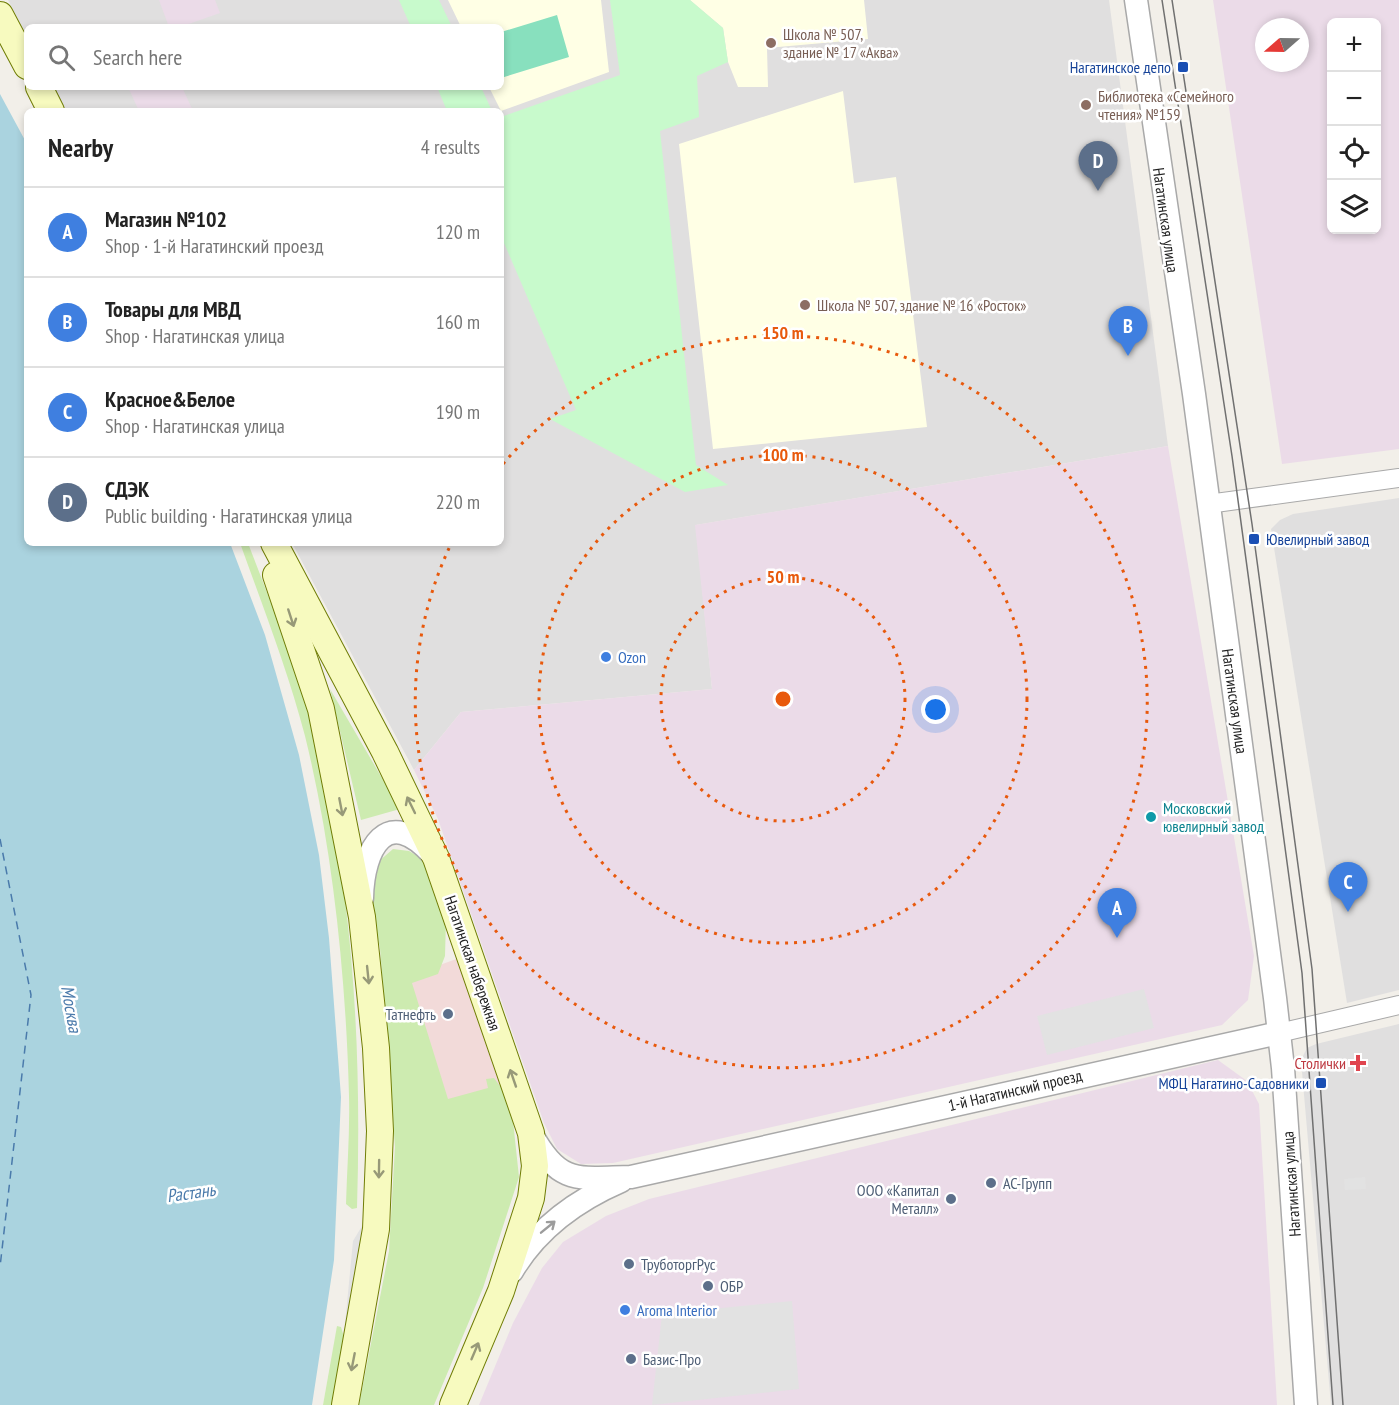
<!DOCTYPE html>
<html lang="en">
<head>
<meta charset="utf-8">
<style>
  :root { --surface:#fff; --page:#f2f2f2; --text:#222; --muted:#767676; --line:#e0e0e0; --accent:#d40000 }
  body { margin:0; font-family:"PT Sans Narrow",sans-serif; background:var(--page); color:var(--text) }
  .controls { position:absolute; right:18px; top:18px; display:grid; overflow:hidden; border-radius:9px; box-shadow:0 3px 9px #0003 }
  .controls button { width:54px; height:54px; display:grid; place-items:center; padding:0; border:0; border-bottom:2px solid var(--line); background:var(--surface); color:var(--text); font:30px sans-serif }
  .compass { position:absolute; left:1255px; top:18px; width:54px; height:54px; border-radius:50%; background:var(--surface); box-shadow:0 3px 9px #0003; rotate:250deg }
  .you { position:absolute; left:936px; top:710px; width:21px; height:21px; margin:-15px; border:4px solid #fff; border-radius:50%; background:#1a73e8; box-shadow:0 0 0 9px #1a73e833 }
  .badge { display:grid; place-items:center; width:39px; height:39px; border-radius:50%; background:var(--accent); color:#fff; font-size:20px; font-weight:700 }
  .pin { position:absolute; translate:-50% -50px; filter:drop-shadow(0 2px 3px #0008) }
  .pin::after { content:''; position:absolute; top:32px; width:21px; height:18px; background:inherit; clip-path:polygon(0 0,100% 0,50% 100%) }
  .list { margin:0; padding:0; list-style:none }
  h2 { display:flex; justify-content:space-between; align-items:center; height:78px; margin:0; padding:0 24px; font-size:26px }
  h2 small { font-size:20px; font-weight:400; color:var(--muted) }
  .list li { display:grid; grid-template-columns:39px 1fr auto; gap:18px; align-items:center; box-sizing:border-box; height:90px; padding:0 24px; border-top:2px solid var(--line) }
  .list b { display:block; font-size:22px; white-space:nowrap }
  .list p { margin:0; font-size:20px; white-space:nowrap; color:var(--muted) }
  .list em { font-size:20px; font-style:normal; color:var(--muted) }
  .icon { flex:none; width:33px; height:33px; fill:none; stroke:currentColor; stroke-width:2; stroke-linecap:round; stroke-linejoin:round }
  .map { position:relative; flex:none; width:1399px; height:1405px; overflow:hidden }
  .search { position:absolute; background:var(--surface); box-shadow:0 3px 9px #0003; left:24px; top:24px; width:480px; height:66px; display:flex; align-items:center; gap:15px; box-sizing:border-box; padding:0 21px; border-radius:9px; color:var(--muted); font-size:22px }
  .panel { position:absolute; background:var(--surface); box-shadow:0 3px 9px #0003; left:24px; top:108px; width:480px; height:438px; border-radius:9px }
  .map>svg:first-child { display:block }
  .residential { fill:#e0dfdf }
  .commercial { fill:#f2dad9 }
  .industrial { fill:#ebdbe8; fill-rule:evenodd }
  .education { fill:#ffffe5 }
  .grass { fill:#cdebb0 }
  .park { fill:#c8facc }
  .pitch { fill:#88e0be }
  .parking { fill:#e2e2e2 }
  .water { fill:#aad3df }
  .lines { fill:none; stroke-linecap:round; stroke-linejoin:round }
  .ferry { stroke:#4a7aab; stroke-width:1.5; stroke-dasharray:8 6; stroke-linecap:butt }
  .minor-casing { stroke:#a9a9a9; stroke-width:20 }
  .tertiary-casing { stroke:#a9a9a9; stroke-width:25 }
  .secondary-casing { stroke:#707d05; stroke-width:28 }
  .minor { stroke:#fff; stroke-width:18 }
  .tertiary { stroke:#fff; stroke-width:22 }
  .secondary { stroke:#f7fabf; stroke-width:26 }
  .tram { stroke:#707070; stroke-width:1.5 }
  .oneway { stroke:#979978 }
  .oneway2 { stroke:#9c9c9c }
  .ring { fill:none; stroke:#e8590c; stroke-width:3; stroke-dasharray:3 6 }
  .education-dot { fill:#8d6e63; stroke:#fff; stroke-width:2 }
  .transit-dot { fill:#1a4fb4; stroke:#fff; stroke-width:2 }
  .shop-dot { fill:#3f7fe0; stroke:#fff; stroke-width:2 }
  .culture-dot { fill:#0f9aa8; stroke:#fff; stroke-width:2 }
  .service-dot { fill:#5c6f8a; stroke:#fff; stroke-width:2 }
  .health-dot { fill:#e0444e; stroke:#fff; stroke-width:2 }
  .labels { text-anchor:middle; stroke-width:5; stroke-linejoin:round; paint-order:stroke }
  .education-label { font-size:16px; fill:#785e54; stroke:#fff; text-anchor:start }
  .transit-label { font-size:16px; fill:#164399; stroke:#fff; text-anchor:end }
  .street-label { font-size:16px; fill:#222; stroke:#fff }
  .shop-label { font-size:16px; fill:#366cbe; stroke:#fff; text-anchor:start }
  .culture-label { font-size:16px; fill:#0d838f; stroke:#fff; text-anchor:start }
  .service-label { font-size:16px; fill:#4e5e75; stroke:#fff; text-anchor:start }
  .health-label { font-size:16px; fill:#be3a42; stroke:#fff; text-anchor:end }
  .water-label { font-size:18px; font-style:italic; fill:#4a7aab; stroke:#fff }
  .centre { fill:#e8590c; stroke:#fff; stroke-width:3 }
  .ring-label { font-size:18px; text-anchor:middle; font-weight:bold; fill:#e8590c; stroke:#fff; stroke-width:5; stroke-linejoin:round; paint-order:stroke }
</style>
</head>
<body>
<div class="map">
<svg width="1399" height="1405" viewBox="0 0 1399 1405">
  <rect width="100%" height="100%" fill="#f2efe9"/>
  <!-- residential -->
  <g class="residential">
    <path d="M 8,0 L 1109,0 L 1168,446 L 696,525 L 712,689 L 461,712 L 414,770 L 292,543 L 501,543 L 501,111 L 66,111 L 53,87 L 501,87 L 501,27 L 27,27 L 27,37 Z"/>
    <path d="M 1399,498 L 1399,990 L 1347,1003 L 1271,529 L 1280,520 L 1293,514 Z"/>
    <path d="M 1399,1024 L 1399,1405 L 1331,1405 L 1301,1060 L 1307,1048 L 1316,1044 Z"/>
  </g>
  <!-- commercial -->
  <path class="commercial" d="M 459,958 L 506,1092 L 448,1111 L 407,977 Z"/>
  <!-- industrial -->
  <g class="industrial">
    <path d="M 159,0 L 215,0 L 220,13 L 180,27 L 169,27 Z"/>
    <path d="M 1213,0 L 1399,0 L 1399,449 L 1282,464 ZM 1332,22 L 1376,22 L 1376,230 L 1332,230 ZM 1264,27 L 1300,27 L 1300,63 L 1264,63 Z"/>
    <path d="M 128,87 L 182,87 L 193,111 L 139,111 Z"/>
    <path d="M 1168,446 L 1254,956 L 1248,1000 L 1222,1025 L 613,1163 L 581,1164 L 557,1149 L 544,1123 L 438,819 L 414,770 L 461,712 L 712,689 L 695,525 Z"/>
    <path d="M 1218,1060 L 1247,1081 L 1259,1104 L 1277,1405 L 479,1405 L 513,1323 L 542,1268 L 563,1242 L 606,1216 L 649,1199 Z"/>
  </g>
  <!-- education -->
  <g class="education">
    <path d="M 448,0 L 601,0 L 609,72 L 501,111 L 489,87 L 501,87 L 501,27 L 461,27 Z"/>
    <path d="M 690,0 L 864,0 L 868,39 L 767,48 L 768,87 L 738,87 L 728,62 L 723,28 Z"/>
    <path d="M 843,91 L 854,183 L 896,177 L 927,427 L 713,449 L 679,144 Z"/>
  </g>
  <!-- grass -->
  <g class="grass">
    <path d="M 240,543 L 248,543 C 270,601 294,658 310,718 C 353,878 362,1044 357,1208 L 352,1209 L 346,1204 C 347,1168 350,1132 349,1096 C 346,979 333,849 305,736 C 288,671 263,607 240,543 Z"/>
    <path d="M 330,689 L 400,809 L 361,820 Z"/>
    <path d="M 393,849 L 409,851 L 424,860 L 446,919 L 445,956 L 438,974 L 412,983 L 448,1099 L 488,1088 L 486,1079 L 494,1078 L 503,1090 L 513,1121 L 519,1177 L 483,1288 L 434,1405 L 359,1405 L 389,1251 L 395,1147 L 380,948 L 373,915 L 371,880 L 378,862 Z"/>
    <path d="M 337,1326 L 341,1327 L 344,1337 L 332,1405 L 323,1405 Z"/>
  </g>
  <!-- park -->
  <g class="park">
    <path d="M 399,0 L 439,0 L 452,27 L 411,27 Z"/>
    <path d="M 610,0 L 690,0 L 723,28 L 728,62 L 697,76 L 699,117 L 660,131 L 696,465 L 728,485 L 685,492 L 550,419 L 576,410 L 501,236 L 501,117 L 620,75 Z"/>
    <path d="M 437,87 L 481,87 L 492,111 L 447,111 Z"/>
  </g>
  <!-- pitch -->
  <path class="pitch" d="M 557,15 L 569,57 L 501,78 L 501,32 Z"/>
  <!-- parking -->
  <g class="parking">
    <path d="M 1144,989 L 1154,1028 L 1047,1055 L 1037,1016 Z"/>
    <path d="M 1365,1177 L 1366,1189 L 1345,1190 L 1344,1179 Z"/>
    <path d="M 362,1226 L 349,1335 L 345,1324 L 353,1241 Z"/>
    <path d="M 792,1301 L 799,1389 L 652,1405 L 662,1314 Z"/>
  </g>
  <!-- water -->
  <path class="water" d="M 0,94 L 27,144 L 27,543 L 230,543 L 265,635 L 299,755 L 319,855 L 329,938 L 341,1097 L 334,1260 L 312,1405 L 0,1405 Z"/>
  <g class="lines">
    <!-- ferry -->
    <path class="ferry" d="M 0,839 L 31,995 L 0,1267"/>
    <!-- minor casing -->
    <g class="minor-casing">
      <g id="minor">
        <path d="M 1208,504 L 1399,478"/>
        <path d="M 1279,1033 L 1399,1005"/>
      </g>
    </g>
    <!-- tertiary casing -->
    <g class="tertiary-casing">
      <g id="tertiary">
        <path d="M 1136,0 L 1194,394 L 1275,998 L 1283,1068 L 1306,1405"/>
        <path d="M 362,898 C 363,848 387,804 433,855"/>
        <path d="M 532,1135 C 560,1186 579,1178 631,1177 L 1279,1033"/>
        <path d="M 512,1271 C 537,1229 577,1200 621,1181"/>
      </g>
    </g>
    <!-- secondary casing -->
    <g class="secondary-casing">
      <g id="secondary">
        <path d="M 0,15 L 27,66"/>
        <path d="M 39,87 L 51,111"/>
        <path d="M 274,543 L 385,752 L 436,858 L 531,1133 L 535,1166 L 531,1198 L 501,1291 L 453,1405"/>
        <path d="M 276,575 L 321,709 L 362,917 L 376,1048 L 380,1131 L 376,1229 L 345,1405"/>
      </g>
    </g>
    <!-- minor -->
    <use href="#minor" class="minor"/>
    <!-- tertiary -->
    <use href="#tertiary" class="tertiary"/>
    <!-- secondary -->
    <use href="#secondary" class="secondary"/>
    <!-- tram -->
    <g class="tram">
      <path d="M 1162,0 L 1232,456 L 1302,973 L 1333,1405"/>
      <path d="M 1172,0 L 1252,524 L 1312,969 L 1343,1405"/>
    </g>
  </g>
  <!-- one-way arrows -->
  <defs><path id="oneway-shaft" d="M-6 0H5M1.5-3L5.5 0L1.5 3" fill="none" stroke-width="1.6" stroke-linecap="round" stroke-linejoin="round" transform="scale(1.5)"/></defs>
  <g class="oneway">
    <use href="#oneway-shaft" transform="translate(291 618) rotate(72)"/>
    <use href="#oneway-shaft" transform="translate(411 805) rotate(-116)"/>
    <use href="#oneway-shaft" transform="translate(341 807) rotate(79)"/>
    <use href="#oneway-shaft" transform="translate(368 975) rotate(84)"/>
    <use href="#oneway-shaft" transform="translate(513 1078) rotate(-109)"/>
    <use href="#oneway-shaft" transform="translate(379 1169) rotate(91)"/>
    <use href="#oneway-shaft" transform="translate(475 1351) rotate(-67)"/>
    <use href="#oneway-shaft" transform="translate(353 1362) rotate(101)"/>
  </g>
  <use class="oneway2" href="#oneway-shaft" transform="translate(548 1227) rotate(-39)"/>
  <!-- distance rings -->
  <g class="ring">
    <circle cx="783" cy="699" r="122"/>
    <circle cx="783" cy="699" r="244"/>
    <path d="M503 464A366 366 0 1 1 451 544"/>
  </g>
  <!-- markers -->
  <g class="education-dot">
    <circle cx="771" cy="43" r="6"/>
    <circle cx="1086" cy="105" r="6"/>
    <circle cx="805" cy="305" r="6"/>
  </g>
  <g class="transit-dot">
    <rect x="1177" y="61" width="12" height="12" rx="3"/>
    <rect x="1248" y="533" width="12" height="12" rx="3"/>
    <rect x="1315" y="1077" width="12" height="12" rx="3"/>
  </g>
  <g class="shop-dot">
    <circle cx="606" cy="657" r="6"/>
    <circle cx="625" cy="1310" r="6"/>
  </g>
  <circle class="culture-dot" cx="1151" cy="817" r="6"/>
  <g class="service-dot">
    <circle cx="448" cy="1014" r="6"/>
    <circle cx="991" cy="1183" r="6"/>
    <circle cx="951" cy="1199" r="6"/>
    <circle cx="629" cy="1264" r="6"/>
    <circle cx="708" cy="1286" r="6"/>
    <circle cx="631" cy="1359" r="6"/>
  </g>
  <path class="health-dot" d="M1355 1054h6v6h6v6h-6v6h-6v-6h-6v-6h6z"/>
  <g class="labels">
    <!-- education labels -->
    <g class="education-label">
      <text x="783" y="40">Школа № 507,<tspan x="783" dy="18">здание № 17 «Аква»</tspan></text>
      <text x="1098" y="102">Библиотека «Семейного<tspan x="1098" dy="18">чтения» №159</tspan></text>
      <text x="817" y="311">Школа № 507, здание № 16 «Росток»</text>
    </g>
    <!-- transit labels -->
    <g class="transit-label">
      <text x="1171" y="73">Нагатинское депо</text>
      <text x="1266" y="545" text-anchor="start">Ювелирный завод</text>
      <text x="1309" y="1089">МФЦ Нагатино-Садовники</text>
    </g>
    <!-- street labels -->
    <g class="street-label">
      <text transform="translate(1166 220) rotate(82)" y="6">Нагатинская улица</text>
      <text transform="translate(1235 701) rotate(82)" y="6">Нагатинская улица</text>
      <text transform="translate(473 963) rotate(71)" y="6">Нагатинская набережная</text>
      <text transform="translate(1015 1090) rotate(-13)" y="6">1-й Нагатинский проезд</text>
      <text transform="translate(1291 1184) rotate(-94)" y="6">Нагатинская улица</text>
    </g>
    <!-- shop labels -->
    <g class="shop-label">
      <text x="618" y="663">Ozon</text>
      <text x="637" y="1316">Aroma Interior</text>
    </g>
    <!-- culture labels -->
    <g class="culture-label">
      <text x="1163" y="814">Московский<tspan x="1163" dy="18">ювелирный завод</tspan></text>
    </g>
    <!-- service labels -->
    <g class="service-label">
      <text x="436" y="1020" text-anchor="end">Татнефть</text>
      <text x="1003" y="1189">АС-Групп</text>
      <text x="939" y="1196" text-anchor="end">ООО «Капитал<tspan x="939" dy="18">Металл»</tspan></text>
      <text x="641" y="1270">ТруботоргРус</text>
      <text x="720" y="1292">ОБР</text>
      <text x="643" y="1365">Базис-Про</text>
    </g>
    <!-- health labels -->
    <g class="health-label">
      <text x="1346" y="1069">Столички</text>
    </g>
    <!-- water labels -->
    <g class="water-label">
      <text transform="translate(71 1009) rotate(80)" y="6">Москва</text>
      <text transform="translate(191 1193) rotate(-8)" y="6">Растань</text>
    </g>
  </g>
  <circle cx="783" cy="699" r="9" class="centre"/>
  <g class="ring-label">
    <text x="783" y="339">150 m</text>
    <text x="783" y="461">100 m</text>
    <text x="783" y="583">50 m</text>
  </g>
</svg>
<div class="controls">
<button>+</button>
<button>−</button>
<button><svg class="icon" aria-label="locate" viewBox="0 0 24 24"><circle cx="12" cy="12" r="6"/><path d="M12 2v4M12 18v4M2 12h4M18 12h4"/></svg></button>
<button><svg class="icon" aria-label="layers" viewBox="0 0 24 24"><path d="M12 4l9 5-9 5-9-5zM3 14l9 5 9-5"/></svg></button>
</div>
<svg class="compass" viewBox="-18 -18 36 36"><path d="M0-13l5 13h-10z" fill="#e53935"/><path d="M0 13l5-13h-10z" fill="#767676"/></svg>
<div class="you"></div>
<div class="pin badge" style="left:1117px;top:938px;background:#3f7fe0">A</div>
<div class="pin badge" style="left:1128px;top:356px;background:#3f7fe0">B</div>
<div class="pin badge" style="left:1348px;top:912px;background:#3f7fe0">C</div>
<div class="pin badge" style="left:1098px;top:191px;background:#5c6f8a">D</div>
<div class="search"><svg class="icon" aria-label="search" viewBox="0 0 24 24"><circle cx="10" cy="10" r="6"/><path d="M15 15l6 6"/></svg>Search here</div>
<section class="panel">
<h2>Nearby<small>4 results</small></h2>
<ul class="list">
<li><span class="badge" style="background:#3f7fe0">A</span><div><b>Магазин №102</b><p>Shop · 1-й Нагатинский проезд</p></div><em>120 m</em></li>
<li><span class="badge" style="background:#3f7fe0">B</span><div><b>Товары для МВД</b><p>Shop · Нагатинская улица</p></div><em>160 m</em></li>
<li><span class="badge" style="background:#3f7fe0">C</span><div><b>Красное&amp;Белое</b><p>Shop · Нагатинская улица</p></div><em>190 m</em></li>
<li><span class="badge" style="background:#5c6f8a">D</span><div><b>СДЭК</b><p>Public building · Нагатинская улица</p></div><em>220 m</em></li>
</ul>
</section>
</div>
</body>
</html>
